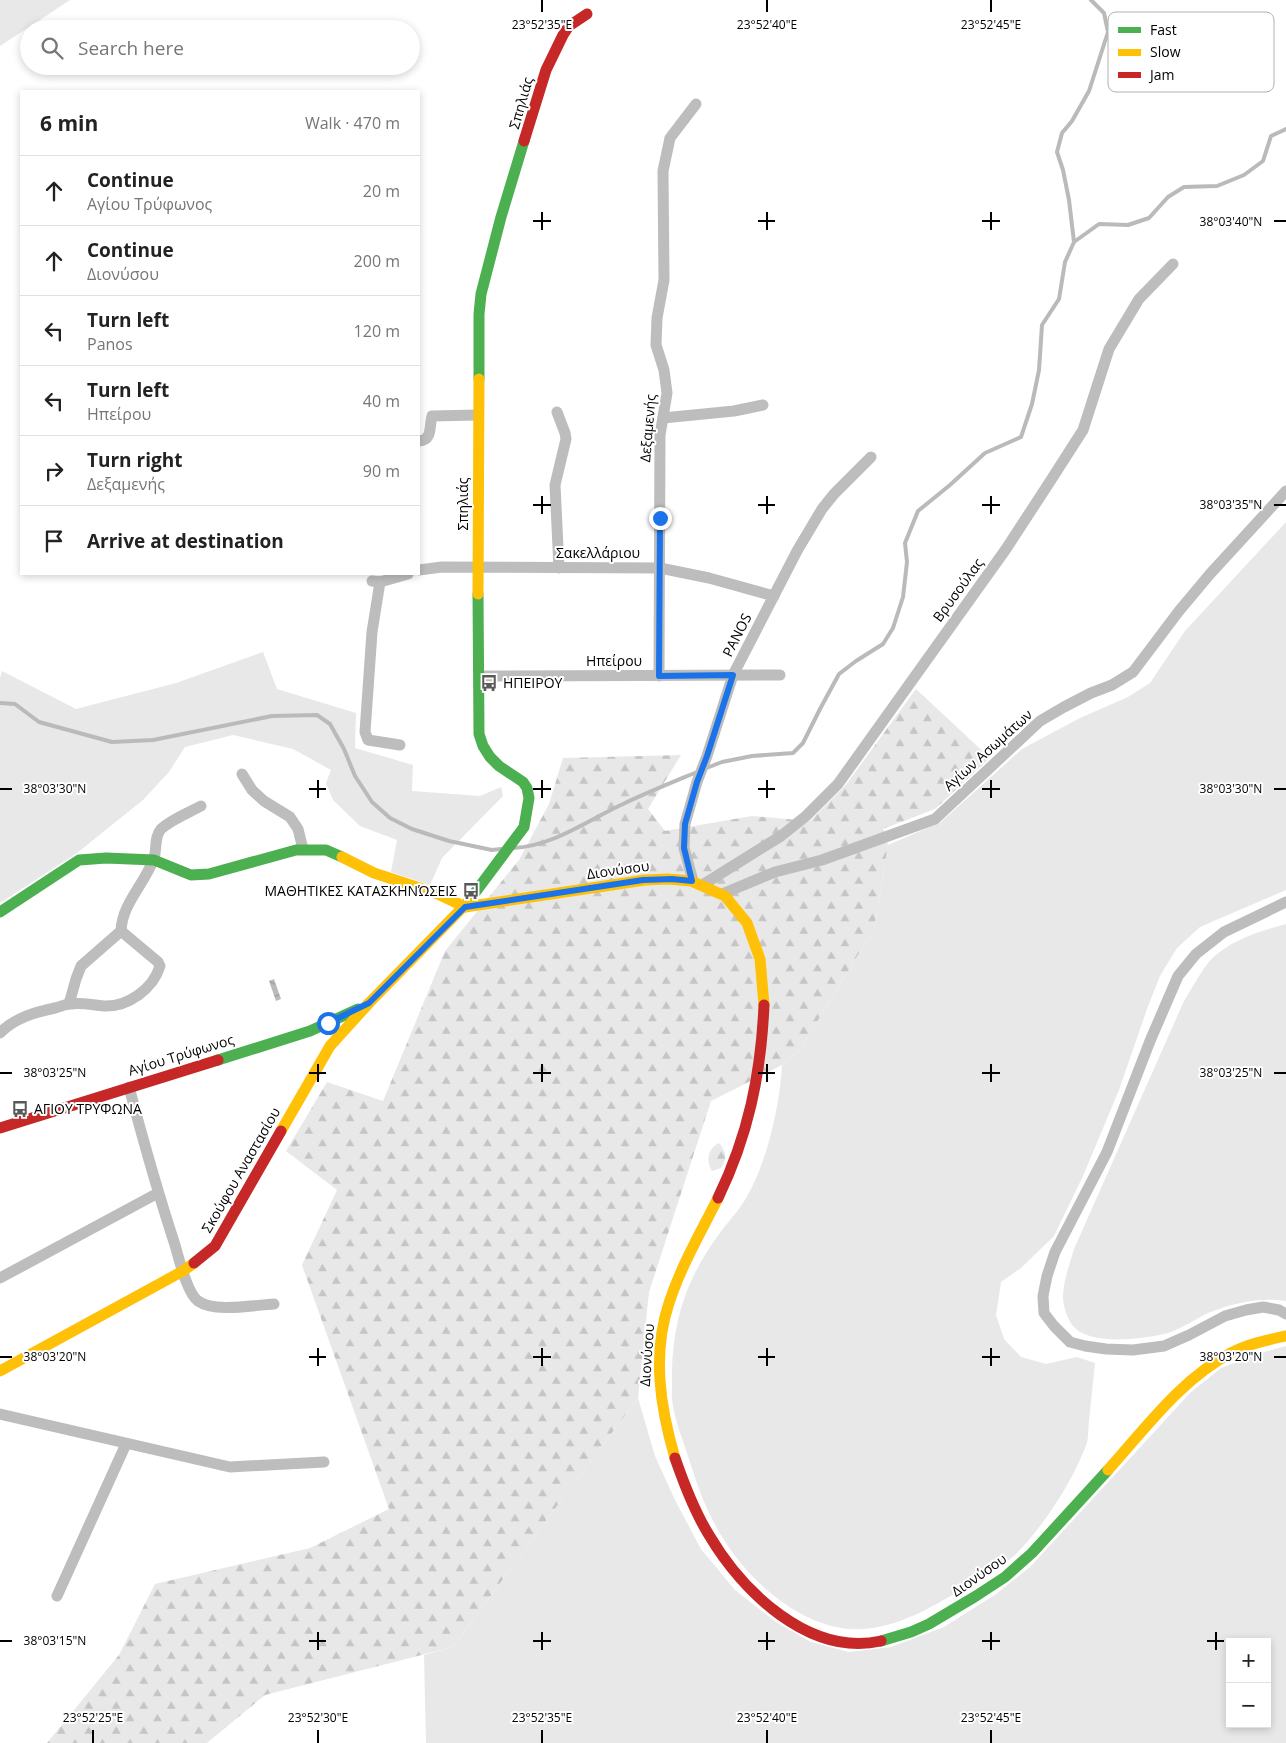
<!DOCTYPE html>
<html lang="en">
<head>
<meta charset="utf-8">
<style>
  :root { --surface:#fff; --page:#f6f6f6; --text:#222; --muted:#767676; --line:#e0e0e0 }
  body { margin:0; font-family:"Open Sans",sans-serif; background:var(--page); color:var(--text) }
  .controls { position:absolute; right:15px; bottom:15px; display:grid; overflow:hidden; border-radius:0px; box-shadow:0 2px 8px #0003 }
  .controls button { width:45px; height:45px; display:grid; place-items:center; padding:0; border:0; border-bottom:1px solid var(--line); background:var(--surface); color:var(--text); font:25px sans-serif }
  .stop { position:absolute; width:15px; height:15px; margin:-11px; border:4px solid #1a73e8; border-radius:50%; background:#fff }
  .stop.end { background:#1a73e8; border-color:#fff; box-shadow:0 1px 5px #0008 }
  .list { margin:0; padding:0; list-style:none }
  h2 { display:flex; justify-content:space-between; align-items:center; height:65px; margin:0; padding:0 20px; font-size:21px }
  h2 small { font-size:16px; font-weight:400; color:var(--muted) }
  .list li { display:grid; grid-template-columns:32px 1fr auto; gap:15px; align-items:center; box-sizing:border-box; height:70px; padding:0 20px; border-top:1px solid var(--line) }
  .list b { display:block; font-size:19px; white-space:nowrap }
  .list p { margin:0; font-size:16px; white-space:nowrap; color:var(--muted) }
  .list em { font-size:16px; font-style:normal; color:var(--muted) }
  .icon { flex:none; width:28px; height:28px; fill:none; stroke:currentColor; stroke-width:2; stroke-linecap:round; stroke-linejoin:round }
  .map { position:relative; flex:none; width:1286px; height:1743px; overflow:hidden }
  .search { position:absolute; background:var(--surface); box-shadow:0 2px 8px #0003; left:20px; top:20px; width:400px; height:55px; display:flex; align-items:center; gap:12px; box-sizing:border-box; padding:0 18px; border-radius:28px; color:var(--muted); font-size:19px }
  .panel { position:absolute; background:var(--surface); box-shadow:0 2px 8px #0003; left:20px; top:90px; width:400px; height:485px; border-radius:0px }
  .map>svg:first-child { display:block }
  .green { fill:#e8e8e8; fill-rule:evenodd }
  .forest { fill:url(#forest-firs) }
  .water { fill:url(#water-waves) }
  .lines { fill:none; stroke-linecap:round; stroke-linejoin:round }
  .stream { stroke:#bababa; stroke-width:4 }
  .street { stroke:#bdbdbd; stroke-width:11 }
  .fast { stroke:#4caf50; stroke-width:11 }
  .slow { stroke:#ffc107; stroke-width:11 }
  .jam { stroke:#c62828; stroke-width:11 }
  .route { stroke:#1a73e8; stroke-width:6 }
  .ticks { fill:none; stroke:#000; stroke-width:2 }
  .labels { text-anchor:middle; stroke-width:4; stroke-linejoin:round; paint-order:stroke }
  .street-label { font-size:14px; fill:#000; stroke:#fff }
  .poi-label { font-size:14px; fill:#000; stroke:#fff; text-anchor:start }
  .key { fill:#fff; stroke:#b2b2b2; stroke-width:1 }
  .key-label { font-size:14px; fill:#000 }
  .ticks-label { font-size:12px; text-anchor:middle; fill:#000; stroke:#fff; stroke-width:4; stroke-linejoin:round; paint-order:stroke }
</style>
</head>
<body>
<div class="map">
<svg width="1286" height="1743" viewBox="0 0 1286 1743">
  <defs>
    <pattern id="forest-firs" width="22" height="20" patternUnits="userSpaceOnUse" patternTransform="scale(1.25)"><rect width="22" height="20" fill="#e8e8e8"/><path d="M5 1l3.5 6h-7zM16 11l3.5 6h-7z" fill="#c5c5c5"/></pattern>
    <pattern id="water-waves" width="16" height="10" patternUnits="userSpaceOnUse" patternTransform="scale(1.25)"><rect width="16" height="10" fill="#bababa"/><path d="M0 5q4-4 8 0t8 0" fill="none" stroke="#9e9e9e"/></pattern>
  </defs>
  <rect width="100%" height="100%" fill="#fff"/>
  <!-- green -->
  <g class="green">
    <path d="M 0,0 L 70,0 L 0,46 Z"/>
    <path d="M 1286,522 L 1286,890 L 1200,927 L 1177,948 L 1160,976 L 1147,1009 L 1119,1090 L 1083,1176 L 1054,1236 L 1021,1268 L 1001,1282 L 996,1315 L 1004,1339 L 1021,1357 L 1046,1364 L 1077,1357 L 1095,1363 C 1093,1382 1091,1402 1089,1421 C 1088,1430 1089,1440 1085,1448 C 1071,1484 1043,1527 1015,1555 C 1002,1567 977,1581 961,1590 C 930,1608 899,1627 862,1629 C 806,1632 752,1584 724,1540 C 707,1514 697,1485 688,1456 C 682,1438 674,1418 672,1399 C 672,1392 672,1385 672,1378 C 672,1324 685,1281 717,1237 C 725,1225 735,1215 743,1203 C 766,1168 780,1106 782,1065 L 799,1051 L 874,929 L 888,845 L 941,822 L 1022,749 L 1080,718 L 1128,697 L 1150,683 L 1185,631 Z"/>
    <path d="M 263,652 L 277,689 L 356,713 L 355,748 L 413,765 L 412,791 L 480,796 L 501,787 L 503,796 L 442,858 L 430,885 L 391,872 L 397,840 L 360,826 L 333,800 L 326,783 L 331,770 L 293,749 L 233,735 L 185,747 L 169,772 L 143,800 L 77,853 L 0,903 L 0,678 L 2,671 L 76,709 L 176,683 Z"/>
    <path d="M 1286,924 L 1286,1301 C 1260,1297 1233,1303 1208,1313 C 1196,1319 1184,1327 1171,1332 C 1149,1339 1093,1346 1075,1328 C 1068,1322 1063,1306 1063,1297 C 1063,1281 1070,1264 1074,1249 L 1184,1001 C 1191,990 1197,978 1205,967 C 1223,942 1257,932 1286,924 Z"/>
    <path d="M 1286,1346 L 1286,1743 L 426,1743 L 424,1655 L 453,1647 L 551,1514 L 638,1398 L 655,1456 L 675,1500 L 701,1549 L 735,1590 L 776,1622 L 811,1642 L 849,1652 L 891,1647 L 944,1627 L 996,1594 L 1030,1567 L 1190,1393 L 1221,1368 L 1261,1353 ZM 1230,1642 L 1267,1642 L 1267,1724 L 1230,1724 Z"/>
  </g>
  <!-- forest -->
  <g class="forest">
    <path d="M 916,689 L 990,758 L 935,809 L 883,829 L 888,845 L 874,929 L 799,1051 L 782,1065 L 711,1101 L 649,1292 L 638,1398 L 551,1514 L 453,1647 L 265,1695 L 207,1743 L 47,1743 L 119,1655 L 155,1584 L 310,1548 L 389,1509 L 302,1265 L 337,1190 L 286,1151 L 327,1082 L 383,1101 L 445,951 L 519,860 L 549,804 L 563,758 L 681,755 L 648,809 L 665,831 L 752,816 L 810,821 L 845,786 Z"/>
    <path d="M 719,1143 C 727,1152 727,1159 721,1168 L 712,1171 C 706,1161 707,1149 719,1143 Z"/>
  </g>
  <!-- water -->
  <path class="water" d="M 274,979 L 281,999 L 276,1001 L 269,981 Z"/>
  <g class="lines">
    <!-- stream -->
    <g class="stream">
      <path d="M 1074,242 L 1069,200 L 1063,170 L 1057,152 L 1062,133 L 1072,121 L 1089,91 L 1108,32 L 1104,13 L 1091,0"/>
      <path d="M 0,703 L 15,704 L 39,722 L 112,742 L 153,740 L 272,716 L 317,715 L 330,724 L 344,749 L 355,776 L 372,802 L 390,818 L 412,829 L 449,841 L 492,850 L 501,849"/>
      <path d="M 704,769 L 722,762 L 752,756 L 793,753 L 803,743 L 820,709 L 839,674 L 856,661 L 883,644 L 893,628 L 903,597 L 907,562 L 905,543 L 918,511 L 950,485 L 985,453 L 1021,437 L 1032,404 L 1039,370 L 1042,325 L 1059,299 L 1065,262 L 1074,242 L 1099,224 L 1128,225 L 1149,218 L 1168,197 L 1184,187 L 1217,186 L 1244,175 L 1263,161 L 1271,136 L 1286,129"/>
      <path d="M 513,848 C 554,846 588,820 623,804 C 648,792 673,782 697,772"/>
    </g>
    <!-- street -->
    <g class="street">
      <path d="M 557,412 L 565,433 L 566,439 L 555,485 L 559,568"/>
      <path d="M 663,418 L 734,411 L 763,405"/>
      <path d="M 419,441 C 433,440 429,426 432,416 L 478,415"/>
      <path d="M 419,570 L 442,567 L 660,568 L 709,578 L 774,596"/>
      <path d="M 372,581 L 380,582 L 408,574"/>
      <path d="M 380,582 L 372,632 L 365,732 L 368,740 L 400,745"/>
      <path d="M 479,676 L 780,675"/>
      <path d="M 659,676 L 660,435 L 667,393 L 664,370 L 656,345 L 657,318 L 664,280 L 663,171 L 670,138 L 696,104"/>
      <path d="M 242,774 L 252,790 L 264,801 L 290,817 L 298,829 L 303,849"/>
      <path d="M 693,881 L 684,848 L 685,824 L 697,782 L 707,756 L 733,675 L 797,551 L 822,509 L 834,494 L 871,457"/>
      <path d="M 704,884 L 781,836 L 806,816 L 838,784 L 1006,549 L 1051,480 L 1083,430 L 1109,349 L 1139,299 L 1173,264"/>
      <path d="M 722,894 L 775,872 L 822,860 L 935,819 L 1040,721 L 1064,707 L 1091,693 L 1112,685 L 1133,672 L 1179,611 L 1210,574 L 1286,491"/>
      <path d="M 1286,902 L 1224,932 L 1196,954 L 1178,976 L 1150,1041 L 1107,1152 L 1055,1252 L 1047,1276 L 1043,1296 L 1044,1313 L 1054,1326 L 1070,1342 L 1085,1346 L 1106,1349 L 1133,1350 L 1164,1346 L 1189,1335 L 1225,1316 L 1246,1310 L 1263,1307 L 1279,1310 L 1286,1314"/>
      <path d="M 69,1004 L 76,979 L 81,966 L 121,931 C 122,903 145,884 154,858 C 157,849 154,837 161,829 C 172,819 188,813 201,806"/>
      <path d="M 0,1033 C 14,1018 36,1012 55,1008 C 60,1007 65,1004 70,1004 C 81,1002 92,1005 104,1006 C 128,1007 153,989 160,966 L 158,962 L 121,931"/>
      <path d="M 129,1087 C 143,1140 158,1193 175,1245 C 179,1259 187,1293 198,1301 C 215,1313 254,1305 274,1304"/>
      <path d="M 0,1278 L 158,1193"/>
      <path d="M 0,1414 L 230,1467 L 324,1462"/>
      <path d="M 57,1596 L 126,1444"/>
    </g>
    <!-- fast -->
    <g class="fast">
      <path d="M 479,379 L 479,314 L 481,294 L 501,217 L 524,141"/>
      <path d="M 468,902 L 524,827 L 529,798 L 527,788 L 523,782 L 499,766 L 490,757 L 483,746 L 479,734 L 478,594"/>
      <path d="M 0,912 L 79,860 L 106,858 L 154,860 L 191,875 L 209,874 L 296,850 L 326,850 L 342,857"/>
      <path d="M 218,1060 L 310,1031 L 358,1009"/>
      <path d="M 881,1641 L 911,1632 L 929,1624 L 976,1596 L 1005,1577 L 1032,1553 L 1108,1470"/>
    </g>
    <!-- slow -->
    <g class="slow">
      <path d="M 478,594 L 479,379"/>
      <path d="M 342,857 L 374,873 L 438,894 L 465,907"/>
      <path d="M 465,907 L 645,880 L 668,879 L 691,881 L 725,896 L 747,923 L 760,959 L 764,1005"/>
      <path d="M 281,1131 L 330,1046 L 369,1003 L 468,902"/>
      <path d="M 0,1371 L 183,1271 L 194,1263"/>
      <path d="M 675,1458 C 660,1407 652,1354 669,1303 C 681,1266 701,1232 718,1198"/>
      <path d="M 1108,1470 C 1144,1430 1182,1378 1231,1353 C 1248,1344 1267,1340 1286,1336"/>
    </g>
    <!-- jam -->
    <g class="jam">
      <path d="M 524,141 L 546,70 L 563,35 L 569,26 L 587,14"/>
      <path d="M 0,1128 L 218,1060"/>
      <path d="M 718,1198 C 748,1136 761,1075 764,1005"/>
      <path d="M 194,1263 L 215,1246 L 281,1131"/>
      <path d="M 675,1458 C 684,1484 694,1511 709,1535 C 742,1591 809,1657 881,1641"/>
    </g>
  </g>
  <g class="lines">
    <!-- route -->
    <path class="route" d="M 328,1023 L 369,1003 L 465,907 L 643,880 L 672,879 L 692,881 L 684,848 L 685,824 L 697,782 L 707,756 L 733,675 L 659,676 L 660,518"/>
  </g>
  <!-- ticks -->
  <path class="ticks" d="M 542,0 L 542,12M 767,0 L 767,12M 991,0 L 991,12M 542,212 L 542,230M 767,212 L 767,230M 991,212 L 991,230M 533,221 L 551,221M 758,221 L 775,221M 982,221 L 1000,221M 1274,221 L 1286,221M 542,496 L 542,514M 767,496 L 767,514M 991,496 L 991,514M 533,505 L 551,505M 758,505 L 775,505M 982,505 L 1000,505M 1274,505 L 1286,505M 318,780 L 318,798M 542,780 L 542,798M 767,780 L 767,798M 991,780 L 991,798M 0,789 L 12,789M 309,789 L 326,789M 533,789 L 551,789M 758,789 L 775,789M 982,789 L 1000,789M 1274,789 L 1286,789M 318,1064 L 318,1082M 542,1064 L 542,1082M 767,1064 L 767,1082M 991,1064 L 991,1082M 0,1073 L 12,1073M 309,1073 L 326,1073M 533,1073 L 551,1073M 758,1073 L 775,1073M 982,1073 L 1000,1073M 1274,1073 L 1286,1073M 318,1348 L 318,1366M 542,1348 L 542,1366M 767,1348 L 767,1366M 991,1348 L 991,1366M 0,1357 L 12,1357M 309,1357 L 326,1357M 533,1357 L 551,1357M 758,1357 L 775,1357M 982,1357 L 1000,1357M 1274,1357 L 1286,1357M 318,1632 L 318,1650M 542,1632 L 542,1650M 767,1632 L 767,1650M 991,1632 L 991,1650M 1216,1632 L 1216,1650M 0,1641 L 12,1641M 309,1641 L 326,1641M 533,1641 L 551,1641M 758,1641 L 775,1641M 982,1641 L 1000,1641M 1207,1641 L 1224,1641M 93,1730 L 93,1743M 318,1730 L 318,1743M 542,1730 L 542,1743M 767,1730 L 767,1743M 991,1730 L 991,1743"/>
  <!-- icons -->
  <defs>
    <g id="bus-bare" transform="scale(1.35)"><path d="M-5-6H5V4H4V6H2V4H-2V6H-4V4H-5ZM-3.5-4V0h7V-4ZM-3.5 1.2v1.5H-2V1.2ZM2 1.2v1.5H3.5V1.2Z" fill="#595959" stroke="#fff" stroke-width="2.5" paint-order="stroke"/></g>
  </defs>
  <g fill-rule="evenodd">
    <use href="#bus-bare" x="489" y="683"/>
    <use href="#bus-bare" x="471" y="891"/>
    <use href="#bus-bare" x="20" y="1109"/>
  </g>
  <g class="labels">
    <!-- street labels -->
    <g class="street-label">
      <text transform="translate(521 103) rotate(-74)" y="5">Σπηλιάς</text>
      <text transform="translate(648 428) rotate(-85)" y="5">Δεξαμενής</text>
      <text transform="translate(463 504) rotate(-90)" y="5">Σπηλιάς</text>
      <text x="598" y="558">Σακελλάριου</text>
      <text transform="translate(958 590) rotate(-54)" y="5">Βρυσούλας</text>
      <text transform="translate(737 635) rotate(-63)" y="5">PANOS</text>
      <text x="614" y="666">Ηπείρου</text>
      <text transform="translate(988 750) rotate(-42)" y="5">Αγίων Ασωμάτων</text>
      <text transform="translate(618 870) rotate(-8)" y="5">Διονύσου</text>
      <text transform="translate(181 1055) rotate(-17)" y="5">Αγίου Τρύφωνος</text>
      <text transform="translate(241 1170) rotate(-60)" y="5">Σκούφου Αναστασίου</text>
      <text transform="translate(647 1355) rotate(-86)" y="5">Διονύσου</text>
      <text transform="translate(979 1575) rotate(-35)" y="5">Διονύσου</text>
    </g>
    <!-- poi labels -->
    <g class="poi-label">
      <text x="503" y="688">ΗΠΕΙΡΟΥ</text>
      <text x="457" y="896" text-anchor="end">ΜΑΘΗΤΙΚΕΣ ΚΑΤΑΣΚΗΝΏΣΕΙΣ</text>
      <text x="34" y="1114">ΑΓΙΟΥ ΤΡΥΦΩΝΑ</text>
    </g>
  </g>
  <!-- legend -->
  <rect x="1108" y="12" width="166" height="80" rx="8" class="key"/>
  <rect x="1118" y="27" width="23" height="6" fill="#4caf50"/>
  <rect x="1118" y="49" width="23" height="7" fill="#ffc107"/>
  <rect x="1118" y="72" width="23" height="6" fill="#c62828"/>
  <g class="key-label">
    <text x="1150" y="35">Fast</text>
    <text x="1150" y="57">Slow</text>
    <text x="1150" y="80">Jam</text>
  </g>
  <g class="ticks-label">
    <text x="542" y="29">23°52'35"E</text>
    <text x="767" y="29">23°52'40"E</text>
    <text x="991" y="29">23°52'45"E</text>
    <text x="1231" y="226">38°03'40"N</text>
    <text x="1231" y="509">38°03'35"N</text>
    <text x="55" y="793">38°03'30"N</text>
    <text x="1231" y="793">38°03'30"N</text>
    <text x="55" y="1077">38°03'25"N</text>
    <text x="1231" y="1077">38°03'25"N</text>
    <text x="55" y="1361">38°03'20"N</text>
    <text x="1231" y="1361">38°03'20"N</text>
    <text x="55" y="1645">38°03'15"N</text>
    <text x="93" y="1722">23°52'25"E</text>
    <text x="318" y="1722">23°52'30"E</text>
    <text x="542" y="1722">23°52'35"E</text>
    <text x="767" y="1722">23°52'40"E</text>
    <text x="991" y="1722">23°52'45"E</text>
  </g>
</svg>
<div class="controls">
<button>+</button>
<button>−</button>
</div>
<div class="stop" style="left:328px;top:1023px"></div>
<div class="stop end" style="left:660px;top:518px"></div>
<div class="search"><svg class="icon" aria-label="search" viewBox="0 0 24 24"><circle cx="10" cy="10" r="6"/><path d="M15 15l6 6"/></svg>Search here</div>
<section class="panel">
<h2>6 min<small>Walk · 470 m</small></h2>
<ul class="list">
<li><svg class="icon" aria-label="ahead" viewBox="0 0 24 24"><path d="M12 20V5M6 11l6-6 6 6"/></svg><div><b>Continue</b><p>Αγίου Τρύφωνος</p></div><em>20 m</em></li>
<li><svg class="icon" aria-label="ahead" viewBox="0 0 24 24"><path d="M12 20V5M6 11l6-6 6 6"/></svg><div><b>Continue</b><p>Διονύσου</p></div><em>200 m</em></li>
<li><svg class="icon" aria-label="left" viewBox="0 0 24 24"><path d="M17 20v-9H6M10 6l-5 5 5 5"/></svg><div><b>Turn left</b><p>Panos</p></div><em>120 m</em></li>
<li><svg class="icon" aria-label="left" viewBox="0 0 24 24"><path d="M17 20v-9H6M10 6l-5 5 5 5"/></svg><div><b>Turn left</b><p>Ηπείρου</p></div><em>40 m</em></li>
<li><svg class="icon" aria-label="right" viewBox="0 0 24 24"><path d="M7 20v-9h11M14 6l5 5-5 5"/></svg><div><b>Turn right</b><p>Δεξαμενής</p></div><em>90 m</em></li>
<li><svg class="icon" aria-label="arrive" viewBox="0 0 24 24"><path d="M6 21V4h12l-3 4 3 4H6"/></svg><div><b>Arrive at destination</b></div></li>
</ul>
</section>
</div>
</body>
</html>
